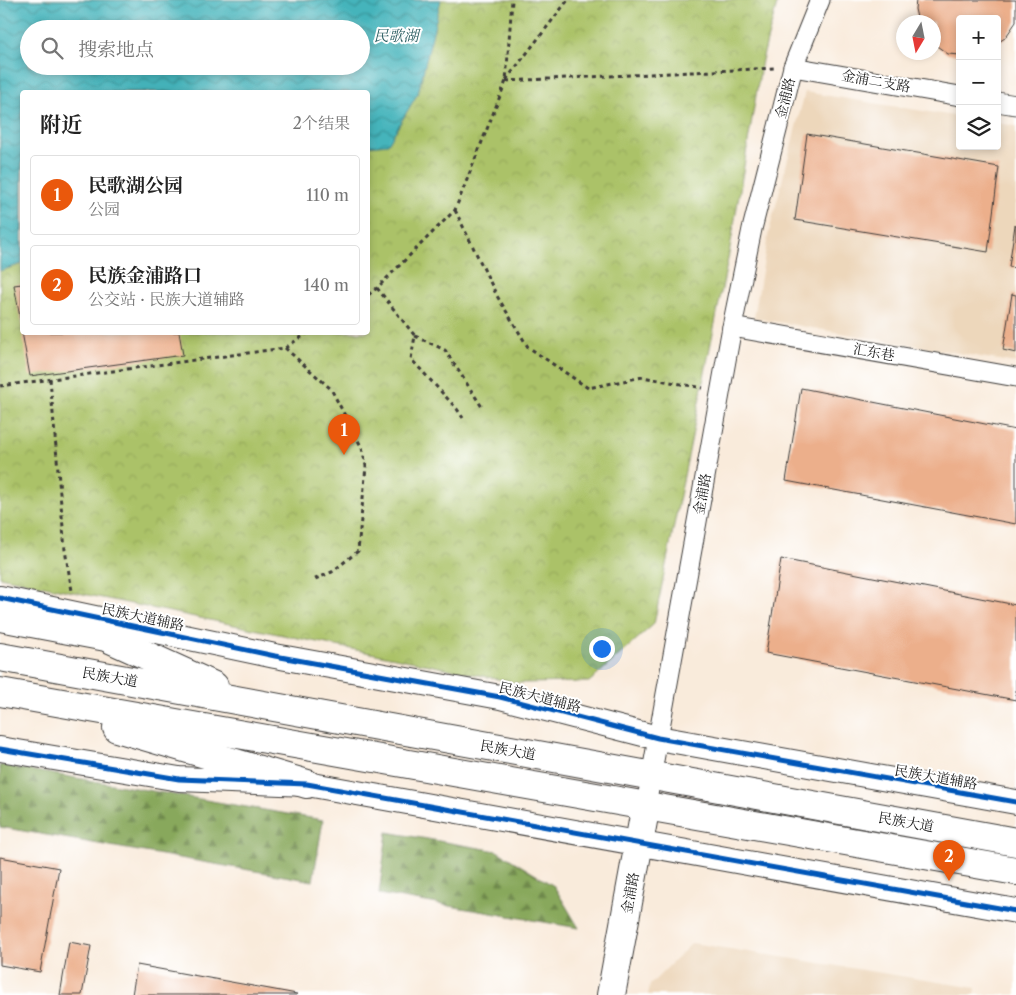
<!DOCTYPE html>
<html lang="zh">
<head>
<meta charset="utf-8">
<style>
  :root { --surface:#fff; --page:#f2f2f2; --text:#222; --muted:#767676; --line:#e0e0e0; --accent:#ea580c }
  body { margin:0; font-family:"Libre Caslon Text","Noto Serif SC",serif; background:var(--page); color:var(--text) }
  .controls { position:absolute; right:15px; top:15px; display:grid; overflow:hidden; border-radius:5px; box-shadow:0 2px 8px #0003 }
  .controls button { width:45px; height:45px; display:grid; place-items:center; padding:0; border:0; border-bottom:1px solid var(--line); background:var(--surface); color:var(--text); font:25px sans-serif }
  .compass { position:absolute; left:896px; top:15px; width:45px; height:45px; border-radius:50%; background:var(--surface); box-shadow:0 2px 8px #0003; rotate:190deg }
  .you { position:absolute; left:601px; top:648px; width:18px; height:18px; margin:-12px; border:4px solid #fff; border-radius:50%; background:#1a73e8; box-shadow:0 0 0 8px #1a73e833 }
  .badge { display:grid; place-items:center; width:32px; height:32px; border-radius:50%; background:var(--accent); color:#fff; font-size:16px; font-weight:700 }
  .pin { position:absolute; translate:-50% -41px; filter:drop-shadow(0 1px 2px #0008) }
  .pin::after { content:''; position:absolute; top:26px; width:18px; height:15px; background:inherit; clip-path:polygon(0 0,100% 0,50% 100%) }
  .list { margin:0; padding:0; list-style:none }
  h2 { display:flex; justify-content:space-between; align-items:center; height:65px; margin:0; padding:0 20px; font-size:21px }
  h2 small { font-size:16px; font-weight:400; color:var(--muted) }
  .list li { display:grid; grid-template-columns:32px 1fr auto; gap:15px; align-items:center; box-sizing:border-box; height:80px; margin:0 10px 10px; padding:0 10px; border:1px solid var(--line); border-radius:5px }
  .list b { display:block; font-size:19px; white-space:nowrap }
  .list p { margin:0; font-size:16px; white-space:nowrap; color:var(--muted) }
  .list em { font-size:16px; font-style:normal; color:var(--muted) }
  .icon { flex:none; width:28px; height:28px; fill:none; stroke:currentColor; stroke-width:2; stroke-linecap:round; stroke-linejoin:round }
  .map { position:relative; flex:none; width:1016px; height:995px; overflow:hidden }
  .search { position:absolute; background:var(--surface); box-shadow:0 2px 8px #0003; left:20px; top:20px; width:350px; height:55px; display:flex; align-items:center; gap:12px; box-sizing:border-box; padding:0 18px; border-radius:28px; color:var(--muted); font-size:19px }
  .panel { position:absolute; background:var(--surface); box-shadow:0 2px 8px #0003; left:20px; top:90px; width:350px; height:245px; border-radius:5px }
  .map>svg:first-child { display:block }
  .built { fill:#edd7bb }
  .forest { fill:url(#forest-firs); stroke:#52623c }
  .park { fill:url(#park-crowns); stroke:#646f42; fill-rule:evenodd }
  .water { fill:url(#water-waves); stroke:#30686c; fill-rule:evenodd }
  .building { fill:#ecaf8b }
  .lines { fill:none; stroke-linecap:round; stroke-linejoin:round }
  .minor-casing { stroke:#3d3b39; stroke-width:21 }
  .tertiary-casing { stroke:#3d3b39; stroke-width:26 }
  .secondary-casing { stroke:#3d3b39; stroke-width:30 }
  .trunk-casing { stroke:#3d3b39; stroke-width:30 }
  .path { stroke:#3d3b39; stroke-width:3; stroke-dasharray:4 4; stroke-linecap:butt }
  .minor { stroke:#fff; stroke-width:19 }
  .tertiary { stroke:#fff; stroke-width:24 }
  .secondary { stroke:#fff; stroke-width:28 }
  .trunk { stroke:#fff; stroke-width:28 }
  .cycleway-casing { stroke:#fff; stroke-width:8 }
  .cycleway { stroke:#0057b8; stroke-width:5 }
  .labels { text-anchor:middle; stroke-width:4; stroke-linejoin:round; paint-order:stroke }
  .street-label { font-size:14px; fill:#1c1c1c; stroke:#fff }
  .water-label { font-size:15px; font-style:italic; fill:#2e6064; stroke:#fff }
</style>
</head>
<body>
<div class="map">
<svg width="1016" height="995" viewBox="0 0 1016 995">
  <defs>
    <pattern id="forest-firs" width="22" height="20" patternUnits="userSpaceOnUse" patternTransform="scale(1.25)"><rect width="22" height="20" fill="#88a85c"/><path d="M5 1l3.5 6h-7zM16 11l3.5 6h-7z" fill="#6e884b"/></pattern>
    <pattern id="park-crowns" width="20" height="18" patternUnits="userSpaceOnUse" patternTransform="scale(1.25)"><rect width="20" height="18" fill="#abc268"/><path d="M2 6a3 3 0 1 1 6 0M12 15a3 3 0 1 1 6 0" fill="none" stroke="#93a65a"/></pattern>
    <pattern id="water-waves" width="16" height="10" patternUnits="userSpaceOnUse" patternTransform="scale(1.25)"><rect width="16" height="10" fill="#44b4bb"/><path d="M0 5q4-4 8 0t8 0" fill="none" stroke="#389297"/></pattern>
  </defs>
  <rect width="100%" height="100%" fill="#fff"/>
  <filter id="ink" filterUnits="userSpaceOnUse"><feTurbulence type="fractalNoise" baseFrequency=".02" numOctaves="2"/><feDisplacementMap in="SourceGraphic" scale="10" xChannelSelector="R" yChannelSelector="G"/><feConvolveMatrix kernelMatrix="1 2 1 2 8 2 1 2 1" color-interpolation-filters="sRGB"/></filter>
  <filter id="wash" filterUnits="userSpaceOnUse"><feTurbulence type="fractalNoise" baseFrequency=".0096" numOctaves="4" result="noise"/><feDisplacementMap in="SourceGraphic" scale="20" xChannelSelector="R" yChannelSelector="G"/><feGaussianBlur stdDeviation="1.12" result="paint"/><feColorMatrix in="noise" values="0 0 0 0 0 0 0 0 0 0 0 0 0 0 0 0 0 1.4 0 .05"/><feComposite in="paint" operator="in"/></filter>
  <g filter="url(#wash)">
    <rect width="100%" height="100%" fill="#f9ebdb"/>
    <!-- built -->
    <g class="built">
      <path d="M 805,92 L 960,117 L 960,146 L 997,146 L 997,123 L 1016,126 L 1016,363 L 754,318 L 768,236 Z"/>
      <path d="M 692,943 L 976,988 L 975,995 L 648,995 L 650,985 Z"/>
    </g>
    <!-- forest -->
    <g class="forest">
      <path d="M 0,765 L 323,820 L 313,881 L 0,827 Z"/>
      <path d="M 387,832 L 497,851 L 554,886 L 579,928 L 379,894 Z"/>
    </g>
    <!-- park -->
    <path class="park" d="M 0,0 L 778,0 L 762,60 L 729,254 L 654,624 L 589,682 L 517,683 L 0,577 ZM 29,29 L 361,29 L 361,66 L 29,66 ZM 22,92 L 368,92 L 368,332 L 22,332 Z"/>
    <!-- water -->
    <path class="water" d="M 0,0 L 441,0 L 418,93 L 388,144 L 368,146 L 368,92 L 22,92 L 22,264 L 0,271 ZM 29,29 L 361,29 L 361,66 L 29,66 Z"/>
    <g id="blocks">
      <!-- building -->
      <g class="building">
        <path d="M 916,0 L 1016,0 L 1016,22 L 1005,38 L 997,43 L 997,19 L 960,19 L 960,55 L 948,54 L 934,44 L 934,22 L 918,22 L 915,9 Z"/>
        <path d="M 807,134 L 999,167 L 988,252 L 795,220 Z"/>
        <path d="M 1015,225 L 1016,225 L 1016,268 L 1009,267 Z"/>
        <path d="M 22,284 L 22,328 L 14,285 Z"/>
        <path d="M 1012,294 L 1016,295 L 1016,353 L 1003,350 Z"/>
        <path d="M 22,332 L 179,332 L 183,355 L 30,376 Z"/>
        <path d="M 801,388 L 1016,430 L 1016,524 L 786,481 Z"/>
        <path d="M 781,559 L 1016,605 L 1016,700 L 766,653 Z"/>
        <path d="M 0,857 L 59,868 L 40,972 L 0,965 Z"/>
        <path d="M 69,942 L 91,946 L 82,995 L 60,995 Z"/>
        <path d="M 137,965 L 297,994 L 297,995 L 132,995 Z"/>
      </g>
    </g>
  </g>
  <g filter="url(#ink)">
    <use href="#blocks" fill-opacity="0" stroke="#3d3b39" stroke-width="1"/>
    <g class="lines">
      <!-- minor casing -->
      <g class="minor-casing">
        <g id="minor">
          <path d="M 793,67 L 960,96"/>
          <path d="M 997,102 L 1016,105"/>
          <path d="M 732,327 L 1016,377"/>
          <path d="M 646,805 L 732,327 L 752,229 L 793,67 L 820,0"/>
        </g>
      </g>
      <!-- tertiary casing -->
      <g class="tertiary-casing">
        <g id="tertiary">
          <path d="M 0,598 L 275,656 L 500,697 L 658,738 L 1016,802"/>
          <path d="M 0,749 L 179,779 L 307,784 L 1016,911"/>
        </g>
      </g>
      <!-- secondary casing -->
      <g class="secondary-casing">
        <path id="secondary" d="M 611,995 L 646,805"/>
      </g>
      <!-- trunk casing -->
      <g class="trunk-casing">
        <g id="trunk">
          <path d="M 0,617 L 106,637 L 214,686"/>
          <path d="M 0,657 L 1016,842"/>
          <path d="M 0,692 L 1016,871"/>
          <path d="M 117,728 L 307,784"/>
        </g>
      </g>
      <!-- path -->
      <g class="path">
        <path d="M 506,80 L 568,0"/>
        <path d="M 506,81 L 775,68"/>
        <path d="M 455,210 L 497,296 L 528,347 L 588,388 L 643,377 L 703,388"/>
        <path d="M 377,288 L 415,336 L 411,359 L 457,409 L 463,418"/>
        <path d="M 368,295 L 377,288 L 455,210 L 506,81 L 512,0"/>
        <path d="M 415,336 L 445,350 L 482,407"/>
        <path d="M 285,348 L 331,389 L 362,448 L 366,466 L 358,551 L 332,572 L 313,580"/>
        <path d="M 50,379 L 65,550 L 72,591"/>
        <path d="M 0,386 L 285,348 L 309,332"/>
      </g>
      <!-- minor -->
      <use href="#minor" class="minor"/>
      <!-- tertiary -->
      <use href="#tertiary" class="tertiary"/>
      <!-- secondary -->
      <use href="#secondary" class="secondary"/>
      <!-- trunk -->
      <use href="#trunk" class="trunk"/>
      <!-- cycleway casing -->
      <g class="cycleway-casing">
        <g id="cycleway">
          <path d="M 0,598 L 275,656 L 500,697 L 658,738 L 1016,802"/>
          <path d="M 0,749 L 179,779 L 307,784 L 1016,911"/>
        </g>
      </g>
      <!-- cycleway -->
      <use href="#cycleway" class="cycleway"/>
    </g>
  </g>
  <g class="labels">
    <!-- street labels -->
    <g class="street-label">
      <text transform="translate(876 81) rotate(10)" y="5">金浦二支路</text>
      <text transform="translate(785 98) rotate(-76)" y="5">金浦路</text>
      <text transform="translate(874 352) rotate(10)" y="5">汇东巷</text>
      <text transform="translate(702 494) rotate(-80)" y="5">金浦路</text>
      <text transform="translate(143 617) rotate(12)" y="5">民族大道辅路</text>
      <text transform="translate(110 677) rotate(10)" y="5">民族大道</text>
      <text transform="translate(540 697) rotate(14)" y="5">民族大道辅路</text>
      <text transform="translate(508 750) rotate(10)" y="5">民族大道</text>
      <text transform="translate(936 777) rotate(10)" y="5">民族大道辅路</text>
      <text transform="translate(906 822) rotate(10)" y="5">民族大道</text>
      <text transform="translate(630 893) rotate(-80)" y="5">金浦路</text>
    </g>
    <!-- water labels -->
    <g class="water-label">
      <text x="396" y="41">民歌湖</text>
    </g>
  </g>
</svg>
<div class="controls">
<button>+</button>
<button>−</button>
<button><svg class="icon" aria-label="layers" viewBox="0 0 24 24"><path d="M12 4l9 5-9 5-9-5zM3 14l9 5 9-5"/></svg></button>
</div>
<svg class="compass" viewBox="-18 -18 36 36"><path d="M0-13l5 13h-10z" fill="#e53935"/><path d="M0 13l5-13h-10z" fill="#767676"/></svg>
<div class="you"></div>
<div class="pin badge" style="left:344px;top:455px">1</div>
<div class="pin badge" style="left:949px;top:881px">2</div>
<div class="search"><svg class="icon" aria-label="search" viewBox="0 0 24 24"><circle cx="10" cy="10" r="6"/><path d="M15 15l6 6"/></svg>搜索地点</div>
<section class="panel">
<h2>附近<small>2个结果</small></h2>
<ul class="list">
<li><span class="badge">1</span><div><b>民歌湖公园</b><p>公园</p></div><em>110 m</em></li>
<li><span class="badge">2</span><div><b>民族金浦路口</b><p>公交站 · 民族大道辅路</p></div><em>140 m</em></li>
</ul>
</section>
</div>
</body>
</html>
